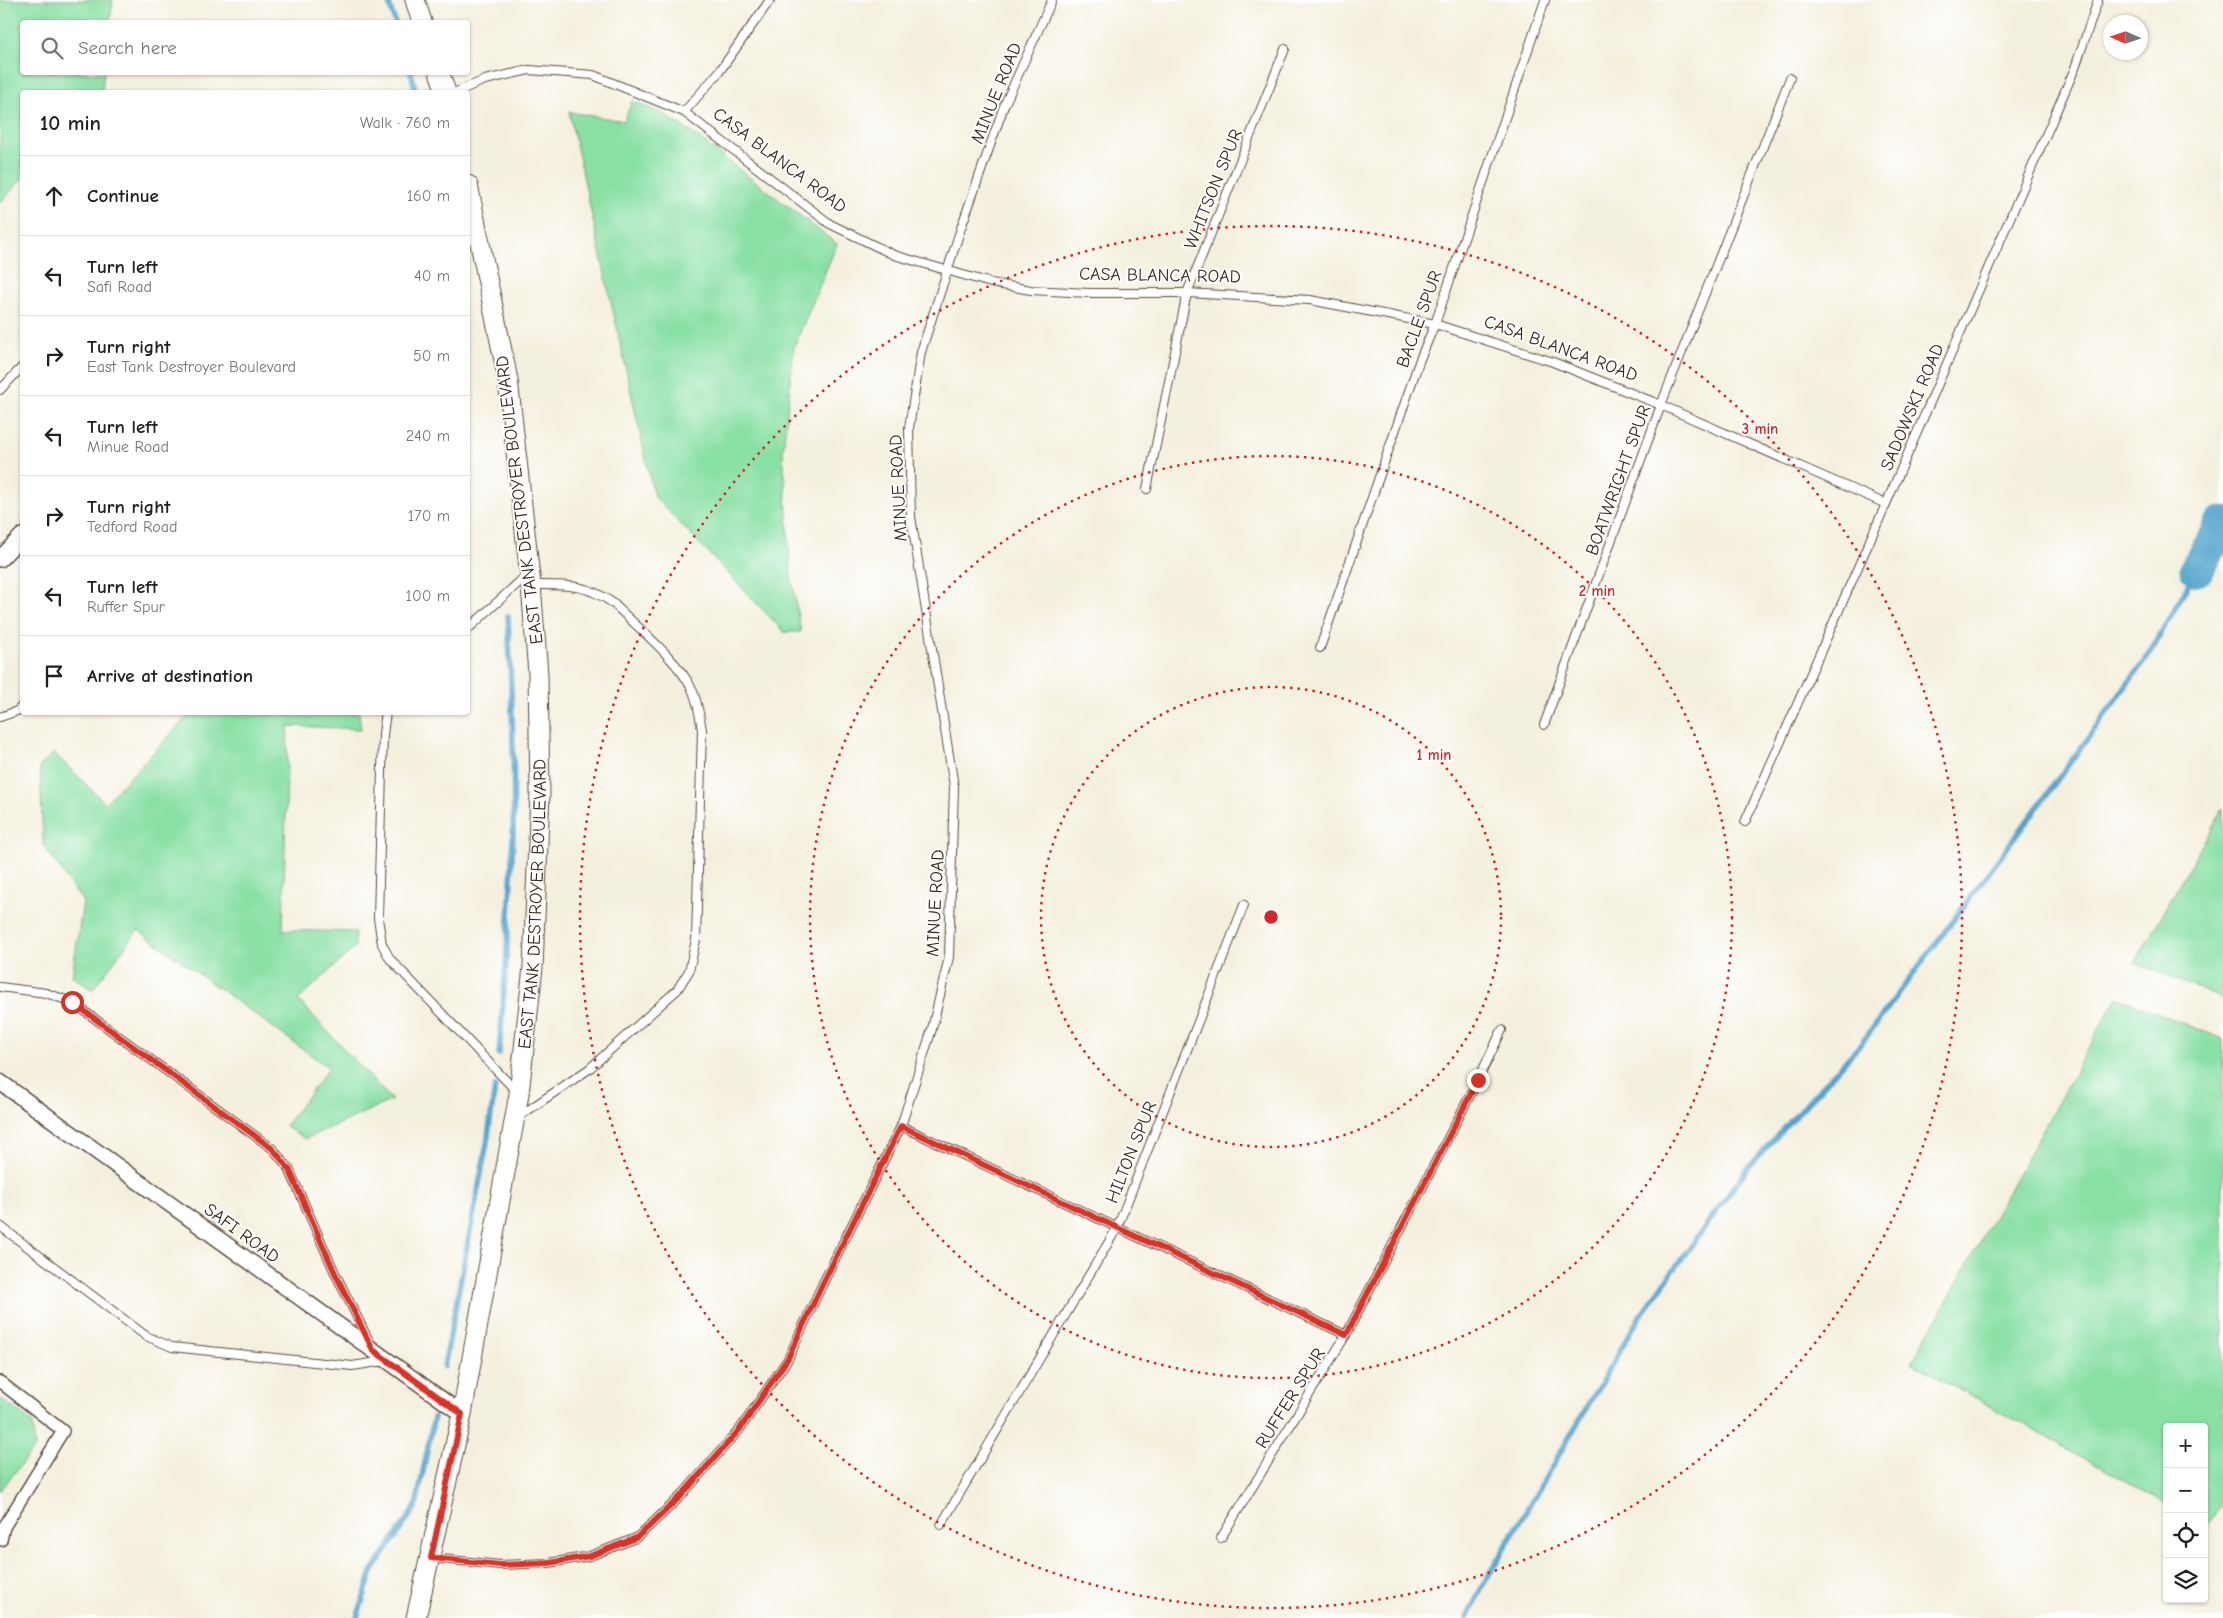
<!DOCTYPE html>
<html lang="en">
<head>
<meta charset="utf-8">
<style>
  :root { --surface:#fff; --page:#f2f2f2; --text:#202124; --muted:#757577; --line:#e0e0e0 }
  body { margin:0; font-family:"Comic Neue",sans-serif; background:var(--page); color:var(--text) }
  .controls { position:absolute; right:15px; bottom:15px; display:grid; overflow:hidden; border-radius:5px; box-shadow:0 1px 4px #0004 }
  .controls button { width:45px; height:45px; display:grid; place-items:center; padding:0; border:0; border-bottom:1px solid var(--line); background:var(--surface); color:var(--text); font:25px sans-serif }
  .compass { position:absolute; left:2103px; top:15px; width:45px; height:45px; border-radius:50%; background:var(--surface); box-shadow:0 1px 4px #0004; rotate:273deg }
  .stop { position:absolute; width:15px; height:15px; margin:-11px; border:4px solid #d93025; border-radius:50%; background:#fff }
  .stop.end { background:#d93025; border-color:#fff; box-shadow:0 1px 5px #0008 }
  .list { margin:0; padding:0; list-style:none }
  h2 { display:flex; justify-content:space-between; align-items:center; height:65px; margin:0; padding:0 20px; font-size:21px }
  h2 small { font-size:16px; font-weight:400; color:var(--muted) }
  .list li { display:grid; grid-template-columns:32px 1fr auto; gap:15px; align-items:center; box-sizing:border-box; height:80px; padding:0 20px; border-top:1px solid var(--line) }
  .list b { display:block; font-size:19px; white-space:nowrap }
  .list p { margin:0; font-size:16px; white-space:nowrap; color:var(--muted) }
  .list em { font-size:16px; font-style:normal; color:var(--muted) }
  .icon { flex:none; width:28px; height:28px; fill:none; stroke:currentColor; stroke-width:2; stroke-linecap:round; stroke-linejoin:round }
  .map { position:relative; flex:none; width:2223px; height:1618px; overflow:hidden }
  .search { position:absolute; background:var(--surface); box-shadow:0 1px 4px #0004; left:20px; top:20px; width:450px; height:55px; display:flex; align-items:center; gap:12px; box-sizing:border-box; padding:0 18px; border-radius:5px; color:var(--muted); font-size:19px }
  .panel { position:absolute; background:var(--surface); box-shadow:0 1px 4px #0004; left:20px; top:90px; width:450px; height:625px; border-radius:5px }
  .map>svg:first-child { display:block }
  .green { fill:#89e0a4; stroke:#628561 }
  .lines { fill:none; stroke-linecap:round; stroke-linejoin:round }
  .stream { stroke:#54a4ce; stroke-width:5.5 }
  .river { stroke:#54a4ce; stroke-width:35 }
  .service-casing { stroke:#57483b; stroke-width:10 }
  .pedestrian-casing { stroke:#57483b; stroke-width:14 }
  .minor-casing { stroke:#57483b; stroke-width:18 }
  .tertiary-casing { stroke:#57483b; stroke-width:21 }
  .service { stroke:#fff; stroke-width:8 }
  .pedestrian { stroke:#fff; stroke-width:11 }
  .minor { stroke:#fff; stroke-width:15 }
  .tertiary { stroke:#fff; stroke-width:19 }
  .route { stroke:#d93025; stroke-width:6 }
  .ring { fill:none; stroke:#d62828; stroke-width:2.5; stroke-dasharray:2.5 5 }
  .labels { text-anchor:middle; stroke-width:4; stroke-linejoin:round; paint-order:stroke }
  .street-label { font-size:18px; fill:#3b2a1e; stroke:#fff }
  .centre { fill:#d62828; stroke:#fff; stroke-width:2.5 }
  .ring-label { font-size:15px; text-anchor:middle; font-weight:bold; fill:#d62828; stroke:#fff; stroke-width:4; stroke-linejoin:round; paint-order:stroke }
</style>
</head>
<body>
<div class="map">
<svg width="2223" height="1618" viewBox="0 0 2223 1618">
  <rect width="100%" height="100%" fill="#fff"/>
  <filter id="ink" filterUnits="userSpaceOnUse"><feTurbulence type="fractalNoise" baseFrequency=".02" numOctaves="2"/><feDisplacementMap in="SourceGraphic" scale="10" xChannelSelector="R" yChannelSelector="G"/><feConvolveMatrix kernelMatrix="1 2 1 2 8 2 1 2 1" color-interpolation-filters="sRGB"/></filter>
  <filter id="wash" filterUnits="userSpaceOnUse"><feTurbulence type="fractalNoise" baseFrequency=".0096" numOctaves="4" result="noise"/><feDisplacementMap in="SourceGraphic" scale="20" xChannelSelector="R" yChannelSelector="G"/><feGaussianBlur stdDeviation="1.12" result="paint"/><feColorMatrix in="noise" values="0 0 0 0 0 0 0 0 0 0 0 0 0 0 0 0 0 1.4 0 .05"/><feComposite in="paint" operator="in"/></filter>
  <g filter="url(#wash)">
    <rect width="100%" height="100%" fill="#f4f0de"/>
    <!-- green -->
    <g class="green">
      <path d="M 0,0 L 113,0 L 110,22 L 22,22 L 22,72 L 104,73 L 102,92 L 22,92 L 22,179 L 0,203 Z"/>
      <path d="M 632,101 L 665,115 L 692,133 L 837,244 L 794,347 L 783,451 L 791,576 L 801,632 L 784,632 L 654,496 L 569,112 L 624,121 Z"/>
      <path d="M 192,712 L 359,713 L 361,729 L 288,726 L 283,930 L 355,932 L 355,947 L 298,1000 L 392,1100 L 305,1139 L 285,1126 L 329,1068 L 138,930 L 92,990 L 72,976 L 83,902 L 43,845 L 40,766 L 54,753 L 105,803 Z"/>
      <path d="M 2223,808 L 2223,999 L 2135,963 Z"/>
      <path d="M 2117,997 L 2223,1039 L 2223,1499 L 2208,1527 L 2204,1525 L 2204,1427 L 2167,1427 L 2167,1504 L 1912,1363 Z"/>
      <path d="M 0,1398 L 32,1422 L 35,1447 L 0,1491 Z"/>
    </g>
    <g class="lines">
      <!-- stream -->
      <g class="stream">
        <path d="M 388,0 L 395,22"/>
        <path d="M 411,72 L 416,92"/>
        <path d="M 499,1054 C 505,980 511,906 513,831 C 515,759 511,687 508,616"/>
        <path d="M 444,1367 L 487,1143 L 495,1087"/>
        <path d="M 357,1618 L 372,1572 L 416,1506 L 434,1417"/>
        <path d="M 1467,1618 L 1483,1585 L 1639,1318 L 1747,1169 L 1861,1044 L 2039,805 L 2148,656 L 2197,569"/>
      </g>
      <!-- river -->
      <path class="river" d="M 2197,569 L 2223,523"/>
    </g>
  </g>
  <g filter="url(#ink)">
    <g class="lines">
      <!-- service casing -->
      <g class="service-casing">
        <g id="service">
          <path d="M 456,92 L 485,80 L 529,70 L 593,75 L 684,112 L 830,224 L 894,255 L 991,283 L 1031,290 L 1089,293 L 1187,293 L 1310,300 L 1435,324 L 1553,362 L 1661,405 L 1886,504"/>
          <path d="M 684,112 L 719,72 L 770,0"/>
          <path d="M 0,390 L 22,367"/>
          <path d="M 1147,489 L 1187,293 L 1285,49"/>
          <path d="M 468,629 L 528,574"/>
          <path d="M 1320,648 L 1420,359 L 1435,324 L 1545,0"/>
          <path d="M 386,712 L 383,734 L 378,918 L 382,944 L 390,959 L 517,1092"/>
          <path d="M 0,717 L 17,711 L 22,706"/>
          <path d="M 1544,725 L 1661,405 L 1790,78"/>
          <path d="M 1745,822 L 1886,504 L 2075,68 L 2098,0"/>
          <path d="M 0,987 L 46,993 L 72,1002 L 273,1149 L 289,1169 L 335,1273 L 370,1343"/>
          <path d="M 518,1117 L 589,1069 L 677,990 L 689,971 L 696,940 L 702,730 C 700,717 698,702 692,689 C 678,660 638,628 614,604 C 586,583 565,585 531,585"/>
          <path d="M 901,1126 L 1346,1335"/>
          <path d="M 0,1226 L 146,1336 L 172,1347 L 352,1366 L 385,1361"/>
          <path d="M 941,1525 L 1117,1228 L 1244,905"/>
          <path d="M 1221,1538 L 1346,1335 L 1478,1080 L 1502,1030"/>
          <path d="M 431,1558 L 500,1565 L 549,1563 L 590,1556 L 636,1538 L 644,1531 L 681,1496 L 740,1429 L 788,1359 L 822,1285 L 901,1126 L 932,1029 L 949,957 L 954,786 L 911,517 L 909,428 L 921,352 L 961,228 L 1004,106 L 1052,0"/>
        </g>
      </g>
      <!-- pedestrian casing -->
      <g class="pedestrian-casing">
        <path id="pedestrian" d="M 0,1382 L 63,1431 L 4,1527 L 1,1540"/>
      </g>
      <!-- minor casing -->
      <g class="minor-casing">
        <g id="minor">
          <path d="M 0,559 L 22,536"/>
          <path d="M 0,1082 L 462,1414"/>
        </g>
      </g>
      <!-- tertiary casing -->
      <g class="tertiary-casing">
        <g id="tertiary">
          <path d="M 415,0 L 422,22"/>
          <path d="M 439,72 L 446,92"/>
          <path id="s1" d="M 416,1618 L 462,1414 L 519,1094 L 533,967 L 540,793 L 538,674 L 531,585 L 508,380 L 468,185"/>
        </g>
      </g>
      <!-- service -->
      <use href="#service" class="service"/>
      <!-- pedestrian -->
      <use href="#pedestrian" class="pedestrian"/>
      <!-- minor -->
      <use href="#minor" class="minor"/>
      <!-- tertiary -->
      <use href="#tertiary" class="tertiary"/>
    </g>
  </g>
  <g class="lines" filter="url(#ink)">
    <!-- route -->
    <path class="route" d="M 72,1002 L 273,1149 L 289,1169 L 335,1273 L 373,1350 L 462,1414 L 431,1558 L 500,1565 L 549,1563 L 590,1556 L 636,1538 L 644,1531 L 681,1496 L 740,1429 L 788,1358 L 822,1285 L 901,1126 L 1346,1335 L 1478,1080"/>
  </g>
  <!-- distance rings -->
  <g class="ring">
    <circle cx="1271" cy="917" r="230"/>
    <circle cx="1271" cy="917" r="461"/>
    <circle cx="1271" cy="917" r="691"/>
  </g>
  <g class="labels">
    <!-- street labels -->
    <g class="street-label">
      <text transform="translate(996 93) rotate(-68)" y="6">MINUE ROAD</text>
      <text transform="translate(780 160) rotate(37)" y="6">CASA BLANCA ROAD</text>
      <text transform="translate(1213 189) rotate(-68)" y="6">WHITSON SPUR</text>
      <text transform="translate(1160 275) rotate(1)" y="6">CASA BLANCA ROAD</text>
      <text transform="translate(1419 319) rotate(-70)" y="6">BACLE SPUR</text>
      <text transform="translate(1561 348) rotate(20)" y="6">CASA BLANCA ROAD</text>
      <text transform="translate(1912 407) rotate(-67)" y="6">SADOWSKI ROAD</text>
      <text transform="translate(1618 480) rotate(-70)" y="6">BOATWRIGHT SPUR</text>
      <text transform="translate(898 488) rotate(-93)" y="6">MINUE ROAD</text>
      <text transform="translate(519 500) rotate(-97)" y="6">EAST TANK DESTROYER BOULEVARD</text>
      <text transform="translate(935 903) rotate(-87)" y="6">MINUE ROAD</text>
      <text dy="6" stroke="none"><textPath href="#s1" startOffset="725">EAST TANK DESTROYER BOULEVARD</textPath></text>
      <text transform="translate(1131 1152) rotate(-68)" y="6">HILTON SPUR</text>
      <text transform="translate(242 1233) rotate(36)" y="6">SAFI ROAD</text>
      <text transform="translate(1290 1398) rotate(-58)" y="6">RUFFER SPUR</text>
    </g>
  </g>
  <circle cx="1271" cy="917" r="8" class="centre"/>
  <g class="ring-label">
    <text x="1760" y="434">3 min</text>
    <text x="1597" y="596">2 min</text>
    <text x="1434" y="760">1 min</text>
  </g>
</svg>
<div class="controls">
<button>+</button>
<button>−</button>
<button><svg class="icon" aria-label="locate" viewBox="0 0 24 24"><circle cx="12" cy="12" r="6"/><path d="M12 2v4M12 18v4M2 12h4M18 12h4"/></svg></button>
<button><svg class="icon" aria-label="layers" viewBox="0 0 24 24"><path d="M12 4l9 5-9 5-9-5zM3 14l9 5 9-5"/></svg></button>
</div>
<svg class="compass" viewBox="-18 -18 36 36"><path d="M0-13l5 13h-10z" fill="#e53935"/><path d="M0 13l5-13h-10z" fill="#757577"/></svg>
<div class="stop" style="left:72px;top:1002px"></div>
<div class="stop end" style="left:1478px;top:1080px"></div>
<div class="search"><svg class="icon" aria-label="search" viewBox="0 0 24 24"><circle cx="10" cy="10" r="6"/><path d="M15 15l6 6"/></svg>Search here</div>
<section class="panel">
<h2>10 min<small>Walk · 760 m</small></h2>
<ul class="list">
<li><svg class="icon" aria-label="ahead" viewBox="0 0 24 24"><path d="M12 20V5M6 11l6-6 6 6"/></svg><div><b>Continue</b></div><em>160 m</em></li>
<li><svg class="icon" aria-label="left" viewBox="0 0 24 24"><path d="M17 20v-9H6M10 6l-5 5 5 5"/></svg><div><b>Turn left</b><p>Safi Road</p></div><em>40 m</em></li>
<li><svg class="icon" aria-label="right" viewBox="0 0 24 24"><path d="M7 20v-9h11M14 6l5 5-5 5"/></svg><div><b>Turn right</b><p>East Tank Destroyer Boulevard</p></div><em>50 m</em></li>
<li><svg class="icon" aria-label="left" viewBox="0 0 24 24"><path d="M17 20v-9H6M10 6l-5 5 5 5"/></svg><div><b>Turn left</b><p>Minue Road</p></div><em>240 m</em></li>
<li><svg class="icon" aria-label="right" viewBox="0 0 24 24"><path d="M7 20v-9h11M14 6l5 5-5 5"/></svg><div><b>Turn right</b><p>Tedford Road</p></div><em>170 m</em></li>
<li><svg class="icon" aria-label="left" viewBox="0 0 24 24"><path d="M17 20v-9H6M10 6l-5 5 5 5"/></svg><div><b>Turn left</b><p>Ruffer Spur</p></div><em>100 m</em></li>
<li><svg class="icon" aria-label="arrive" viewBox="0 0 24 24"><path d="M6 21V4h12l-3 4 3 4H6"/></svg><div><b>Arrive at destination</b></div></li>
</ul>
</section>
</div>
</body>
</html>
